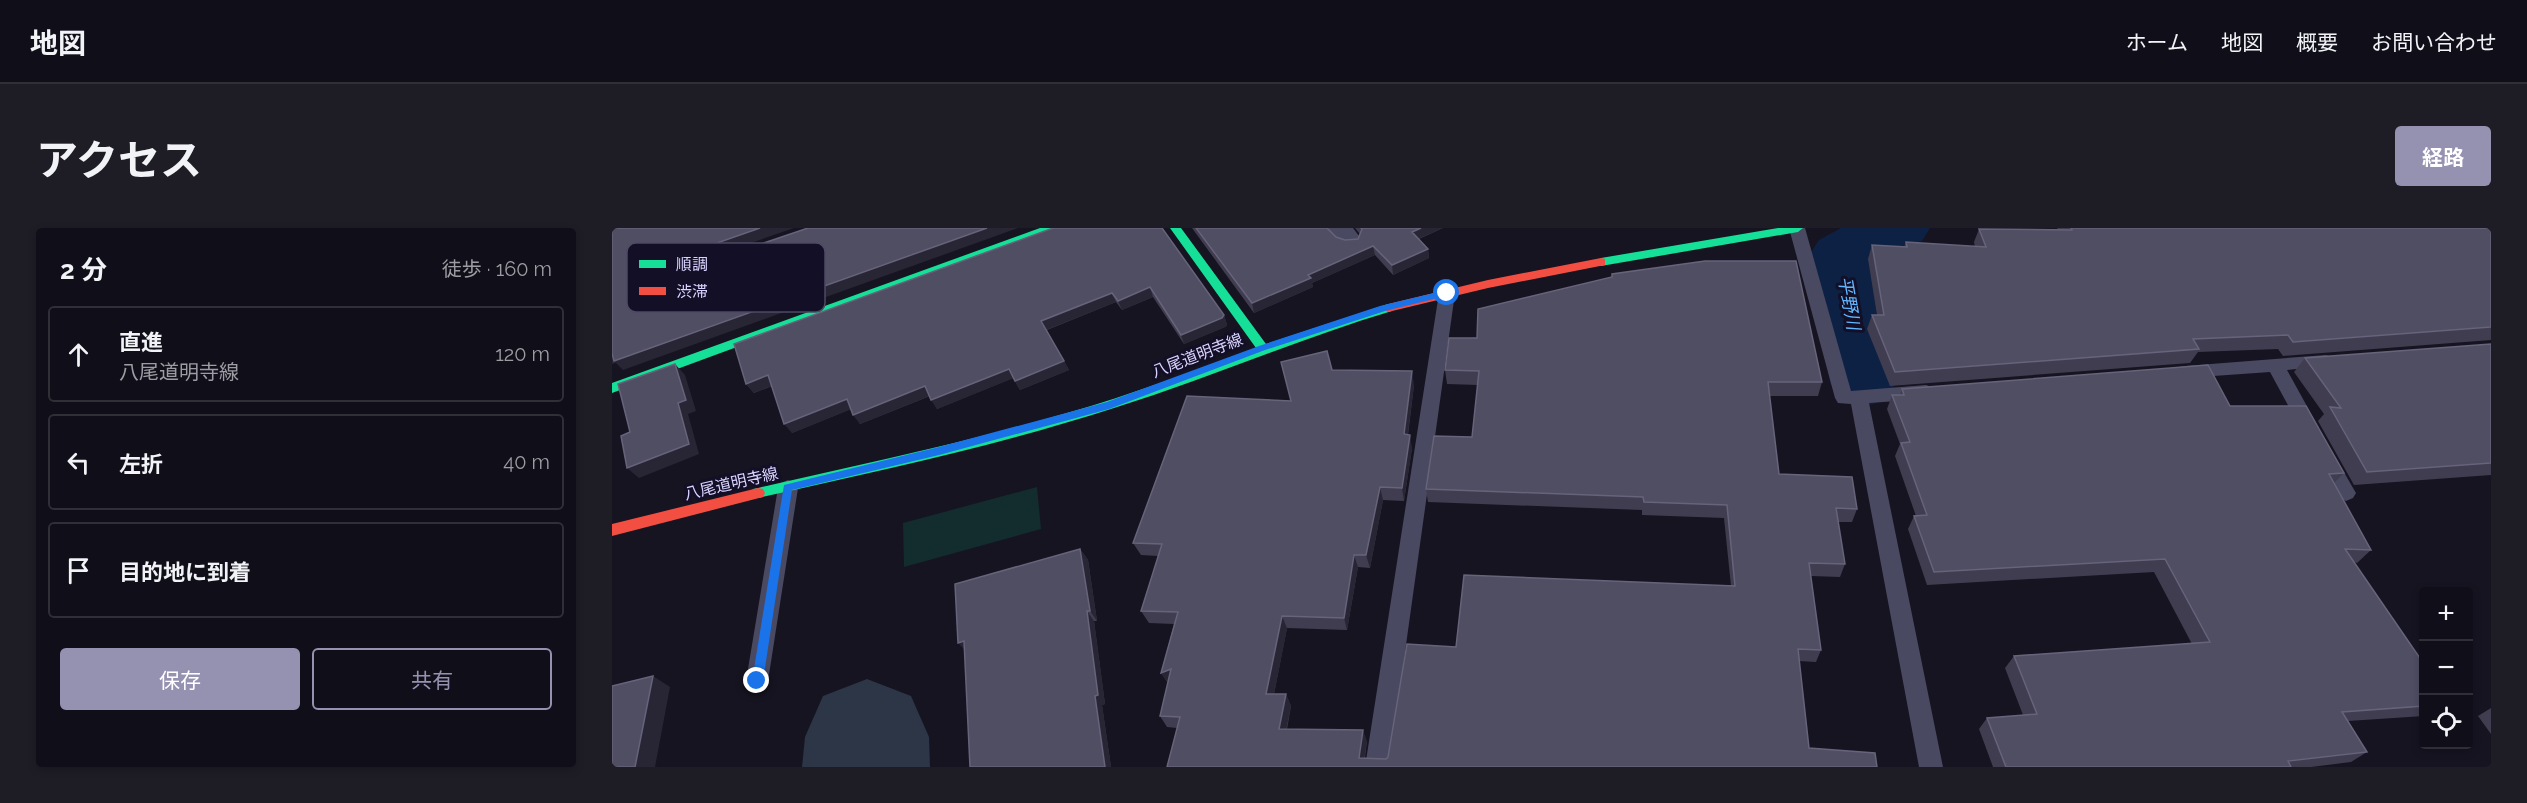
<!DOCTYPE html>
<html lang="ja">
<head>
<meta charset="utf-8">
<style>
  :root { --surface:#100f19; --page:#1e1d26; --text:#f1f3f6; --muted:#9c9ca2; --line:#302f38; --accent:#9591b1 }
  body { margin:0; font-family:Raleway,"Noto Sans JP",sans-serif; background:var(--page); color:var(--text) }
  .controls { position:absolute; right:18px; bottom:18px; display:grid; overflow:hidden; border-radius:6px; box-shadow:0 3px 9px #0003 }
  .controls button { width:54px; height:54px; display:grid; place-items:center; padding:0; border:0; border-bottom:2px solid var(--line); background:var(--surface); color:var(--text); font:30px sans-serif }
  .stop { position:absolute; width:18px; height:18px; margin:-14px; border:4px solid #1a73e8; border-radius:50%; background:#fff }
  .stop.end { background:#1a73e8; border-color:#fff; box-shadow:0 2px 6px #0008 }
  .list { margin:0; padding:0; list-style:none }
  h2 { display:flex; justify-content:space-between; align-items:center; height:78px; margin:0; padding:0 24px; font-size:26px }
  h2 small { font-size:20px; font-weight:400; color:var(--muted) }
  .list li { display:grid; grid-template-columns:39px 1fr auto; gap:18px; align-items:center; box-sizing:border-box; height:96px; margin:0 12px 12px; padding:0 12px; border:2px solid var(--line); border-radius:6px }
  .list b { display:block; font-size:22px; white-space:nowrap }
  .list p { margin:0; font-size:20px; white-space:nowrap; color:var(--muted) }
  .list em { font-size:20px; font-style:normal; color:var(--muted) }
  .actions { display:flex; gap:12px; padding:18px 24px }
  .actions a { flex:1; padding:14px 0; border:2px solid var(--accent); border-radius:6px; text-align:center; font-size:21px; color:var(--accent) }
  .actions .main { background:var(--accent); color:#fff }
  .icon { flex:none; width:33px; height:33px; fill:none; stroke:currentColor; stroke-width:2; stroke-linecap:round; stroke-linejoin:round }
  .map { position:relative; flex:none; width:1879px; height:539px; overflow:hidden; border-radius:6px }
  header { display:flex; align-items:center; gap:36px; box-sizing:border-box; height:84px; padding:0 30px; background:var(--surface); border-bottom:2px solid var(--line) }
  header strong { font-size:28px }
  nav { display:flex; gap:33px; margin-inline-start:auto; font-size:21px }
  .intro { display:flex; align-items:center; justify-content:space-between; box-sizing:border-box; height:144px; padding:0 36px }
  h1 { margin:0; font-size:42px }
  .button { padding:15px 27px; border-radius:6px; background:var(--accent); color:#fff; font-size:21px; font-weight:700 }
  main { display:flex; gap:36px; padding:0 36px }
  aside { flex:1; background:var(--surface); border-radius:6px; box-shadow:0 3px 9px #0003 }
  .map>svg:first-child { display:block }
  .green { fill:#132c2d }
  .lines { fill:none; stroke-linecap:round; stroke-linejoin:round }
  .river { fill:#0d2144; fill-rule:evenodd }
  .taxiway { fill:#2c3646; fill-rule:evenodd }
  .lane { fill:#4a4962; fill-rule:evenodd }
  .street { fill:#4a4962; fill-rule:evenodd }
  .fast { fill:#16e098; fill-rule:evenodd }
  .jam { fill:#f24e42; fill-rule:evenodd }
  .wall { fill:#403d50 }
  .shaded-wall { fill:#282635 }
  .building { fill:#504e63; stroke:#66637b; stroke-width:1.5 }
  .route { fill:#1a73e8 }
  .labels { text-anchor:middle; stroke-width:6; stroke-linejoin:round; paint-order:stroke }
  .street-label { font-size:16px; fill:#d9d4ff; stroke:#130f26 }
  .water-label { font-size:18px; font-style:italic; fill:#62b6ff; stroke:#130f26 }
  .key { fill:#130f26; stroke:#4e4a67; stroke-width:1.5 }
  .key-label { font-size:16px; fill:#d9d4ff }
</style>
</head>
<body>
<header>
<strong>地図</strong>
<nav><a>ホーム</a><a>地図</a><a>概要</a><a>お問い合わせ</a></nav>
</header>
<div class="intro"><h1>アクセス</h1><a class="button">経路</a></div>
<main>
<aside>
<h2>2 分<small>徒歩 · 160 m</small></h2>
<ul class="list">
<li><svg class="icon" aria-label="ahead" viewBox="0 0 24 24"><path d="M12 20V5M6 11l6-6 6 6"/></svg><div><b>直進</b><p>八尾道明寺線</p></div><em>120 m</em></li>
<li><svg class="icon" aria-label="left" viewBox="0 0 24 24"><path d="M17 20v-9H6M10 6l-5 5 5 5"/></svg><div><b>左折</b></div><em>40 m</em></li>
<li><svg class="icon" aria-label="arrive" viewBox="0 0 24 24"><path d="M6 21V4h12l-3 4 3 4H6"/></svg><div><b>目的地に到着</b></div></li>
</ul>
<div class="actions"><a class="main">保存</a><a>共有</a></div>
</aside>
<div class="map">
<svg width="1879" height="539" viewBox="0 0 1879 539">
  <rect width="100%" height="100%" fill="#161421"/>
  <!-- green -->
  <path class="green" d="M 425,259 L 429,301 L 292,339 L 291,295 Z"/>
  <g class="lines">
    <!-- river -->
    <path class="river" d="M 1229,0 L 1318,0 L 1310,13 L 1281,21 L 1259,34 L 1284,155 L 1274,172 L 1251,179 L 1228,172 L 1218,155 L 1198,26 L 1207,12 Z"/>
    <!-- taxiway -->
    <path class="taxiway" d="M 255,451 L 299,468 L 317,509 L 318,539 L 190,539 L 193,509 L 211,468 Z"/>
    <!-- lane -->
    <g class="lane">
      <path d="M 1177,0 L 1193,0 L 1239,163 L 1314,157 L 1320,159 L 1323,164 L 1320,169 L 1314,171 L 1257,175 L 1331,539 L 1307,539 L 1239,176 L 1226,175 L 1223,170 Z"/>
      <path d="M 835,59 L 841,61 L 843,65 L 777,539 L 753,539 L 827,65 L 829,61 Z"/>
      <path d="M 1714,127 L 1720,129 L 1723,133 L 1720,137 L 1675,142 L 1707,200 L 1705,205 L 1698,207 L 1691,205 L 1658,144 L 1573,150 L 1567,149 L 1564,144 L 1567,139 L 1573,138 Z"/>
      <path d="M 1713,221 L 1720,223 L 1741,260 L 1744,265 L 1741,270 L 1734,273 L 1727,270 L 1704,228 L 1706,223 Z"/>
      <path d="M 176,252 L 183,255 L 186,260 L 156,453 L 153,460 L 145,463 L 137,460 L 134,453 L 166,260 L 169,255 Z"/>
    </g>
    <!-- street -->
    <path class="street" d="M 713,0 L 741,0 L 750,12 L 747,18 C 730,23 722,14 713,0 Z"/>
    <!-- fast -->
    <g class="fast">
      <path d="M 428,0 L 444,0 L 443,2 L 0,165 L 0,155 Z"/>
      <path d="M 558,0 L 569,0 L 654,116 L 776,76 L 782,80 L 780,83 C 686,111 596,151 502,180 C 385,218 265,243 146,270 L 141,269 L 139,265 L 141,261 L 146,260 C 249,236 353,215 455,185 C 519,167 581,143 644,120 Z"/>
      <path d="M 1166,0 L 1191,0 L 1186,4 L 989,38 L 983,34 L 989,30 Z"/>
    </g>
    <!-- jam -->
    <g class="jam">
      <path d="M 989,30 L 993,31 L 993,37 L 876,60 L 776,84 L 770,80 L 776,76 L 876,52 Z"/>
      <path d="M 146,260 L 151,261 L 153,265 L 151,269 L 0,308 L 0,296 Z"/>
    </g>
  </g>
  <!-- wall -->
  <g class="wall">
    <path d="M 441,0 L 612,87 L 615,97 L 613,99 L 572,116 L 541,69 L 510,82 L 504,74 L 435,102 L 457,142 L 408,162 L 401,150 L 325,181 L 318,168 L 248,196 L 239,181 L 180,205 L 160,158 L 142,165 L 134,156 Z"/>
    <path d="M 580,0 L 715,0 L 724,9 L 733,12 L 746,11 L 748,6 L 743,0 L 831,0 L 807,11 L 816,21 L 817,30 L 781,47 L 763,27 L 700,55 L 701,59 L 642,85 Z"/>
    <path d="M 1445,0 L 1879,0 L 1879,112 L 1671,128 L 1666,121 L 1586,124 L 1578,135 L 1278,158 L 1255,101 L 1260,87 L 1265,87 L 1256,31 L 1260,17 L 1292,19 L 1294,14 L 1363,19 L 1362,14 L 1367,1 L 1446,2 Z"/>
    <path d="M 1879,116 L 1879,247 L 1742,257 L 1706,193 L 1712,186 L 1682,144 L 1693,130 Z"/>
    <path d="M 720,142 L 802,157 L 796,207 L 800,220 L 792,273 L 771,272 L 758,340 L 746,339 L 735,402 L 675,400 L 662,466 L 674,466 L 679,478 L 675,501 L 755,513 L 753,530 L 774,531 L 776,529 L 844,419 L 1119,358 L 1112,290 L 1030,287 L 1030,282 L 816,274 L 814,261 L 860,209 L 866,157 L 835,156 L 833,142 L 1210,154 L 1206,168 L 1157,168 L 1167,246 L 1245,281 L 1240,294 L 1226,294 L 1233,336 L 1228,349 L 1199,348 L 1209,422 L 1204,434 L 1187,433 L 1197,520 L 555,539 L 565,500 L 555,499 L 548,488 L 556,455 L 549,445 L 562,396 L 537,395 L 529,383 L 546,328 L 529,327 L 521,315 L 679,173 Z"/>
    <path d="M 1290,161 L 1618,178 L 1732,245 L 1722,255 L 1759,322 L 1745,335 L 1742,334 L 1812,436 L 1812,488 L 1736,493 L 1755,524 L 1739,534 L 1699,539 L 1381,539 L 1367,501 L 1375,490 L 1411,487 L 1393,440 L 1402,428 L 1580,416 L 1542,344 L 1315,357 L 1296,301 L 1302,288 L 1304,288 L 1283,228 L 1288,216 L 1275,181 L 1280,167 L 1288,167 Z"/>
    <path d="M 468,321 L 476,332 L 485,393 L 482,393 L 493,476 L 490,477 L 499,539 L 358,539 Z"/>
    <path d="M 1879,480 L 1879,506 L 1866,488 Z"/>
  </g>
  <!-- shaded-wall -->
  <g class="shaded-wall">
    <path d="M 148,0 L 182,0 L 87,33 L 85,39 L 79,34 L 77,30 L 79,24 Z"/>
    <path d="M 375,0 L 406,0 L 11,142 L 4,135 L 0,136 L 0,124 Z"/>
    <path d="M 809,0 L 831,0 L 801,13 L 800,4 Z"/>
    <path d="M 761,18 L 763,27 L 700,55 L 701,59 L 642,85 L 640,75 L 696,47 Z"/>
    <path d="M 816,21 L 817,30 L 781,47 L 780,37 Z"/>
    <path d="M 538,59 L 541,69 L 510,82 L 506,73 Z"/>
    <path d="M 500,65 L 504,74 L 434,102 L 429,93 Z"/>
    <path d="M 612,87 L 615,97 L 613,99 L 572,116 L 569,107 Z"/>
    <path d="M 452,133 L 457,142 L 408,162 L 403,153 Z"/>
    <path d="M 63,136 L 73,147 L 84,183 L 76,186 L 87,226 L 27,250 L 15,240 Z"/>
    <path d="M 397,141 L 402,150 L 325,181 L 319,172 Z"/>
    <path d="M 800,143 L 802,157 L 794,220 L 792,206 Z"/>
    <path d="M 156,147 L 164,156 L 142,165 L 134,156 Z"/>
    <path d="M 313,158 L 320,167 L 248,196 L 241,187 Z"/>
    <path d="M 235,171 L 242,180 L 180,205 L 172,196 Z"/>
    <path d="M 798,207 L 800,220 L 792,273 L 790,260 Z"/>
    <path d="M 768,259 L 771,272 L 758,340 L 754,327 Z"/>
    <path d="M 468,321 L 476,332 L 485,393 L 478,383 Z"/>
    <path d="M 742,327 L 746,339 L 735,402 L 732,390 Z"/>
    <path d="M 475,383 L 482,393 L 493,476 L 490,477 L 499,539 L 493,539 L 483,468 Z"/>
    <path d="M 670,388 L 675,400 L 660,477 L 654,466 Z"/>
    <path d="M 352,413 L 356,425 L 346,415 Z"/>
    <path d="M 559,441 L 557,456 L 549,445 Z"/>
    <path d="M 41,448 L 58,459 L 43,539 L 23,539 Z"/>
    <path d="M 674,466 L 679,478 L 672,512 L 667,501 Z"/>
    <path d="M 751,502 L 755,513 L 751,539 L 747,530 Z"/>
  </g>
  <!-- building -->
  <g class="building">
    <path d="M 0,0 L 148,0 L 79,24 L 77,30 L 79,34 L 93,35 L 196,0 L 375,0 L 2,133 L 0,125 Z"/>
    <path d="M 441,0 L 550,0 L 612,87 L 610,90 L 569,107 L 538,59 L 506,73 L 500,65 L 429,93 L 452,133 L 403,153 L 397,141 L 319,172 L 313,158 L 241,187 L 235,171 L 172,196 L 156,147 L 134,156 L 122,116 Z"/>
    <path d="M 584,0 L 715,0 L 724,9 L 733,12 L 746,11 L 750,1 L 749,0 L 809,0 L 800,4 L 816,21 L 780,37 L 761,18 L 696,47 L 699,50 L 640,75 Z"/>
    <path d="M 1459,0 L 1879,0 L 1879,99 L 1681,114 L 1676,107 L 1581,111 L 1587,121 L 1283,144 L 1260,87 L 1272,87 L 1260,17 L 1295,19 L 1294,14 L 1374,19 L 1367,1 L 1460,2 Z"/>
    <path d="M 1093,33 L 1184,33 L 1210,154 L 1156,154 L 1167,246 L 1240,249 L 1245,281 L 1224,280 L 1233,336 L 1197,335 L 1209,422 L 1186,421 L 1197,520 L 1263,525 L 1265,539 L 555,539 L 568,489 L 548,488 L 559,441 L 549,445 L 566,384 L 529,383 L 550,316 L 521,315 L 575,168 L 679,173 L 669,134 L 715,123 L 720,142 L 800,143 L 792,206 L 798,207 L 790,260 L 768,259 L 754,327 L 742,327 L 732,390 L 670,388 L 654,466 L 674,466 L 667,501 L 751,502 L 747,530 L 774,531 L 776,529 L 795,416 L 844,419 L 852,347 L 1123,358 L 1115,277 L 1032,274 L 1031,269 L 814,261 L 822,208 L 860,209 L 867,143 L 833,142 L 837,110 L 865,110 L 866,81 L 1000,49 L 1000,46 Z"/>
    <path d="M 1879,116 L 1879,235 L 1755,244 L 1718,179 L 1729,180 L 1693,130 Z"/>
    <path d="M 63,136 L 74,172 L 66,175 L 77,216 L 15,240 L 9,208 L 18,204 L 6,156 Z"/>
    <path d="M 1596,137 L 1618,178 L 1694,178 L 1732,245 L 1717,246 L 1759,322 L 1733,321 L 1812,436 L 1812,478 L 1730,484 L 1755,524 L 1676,533 L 1679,539 L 1394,539 L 1375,490 L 1425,486 L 1402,428 L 1598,414 L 1553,331 L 1322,344 L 1302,288 L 1315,287 L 1289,215 L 1298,214 L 1280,167 L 1292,167 L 1290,161 Z"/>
    <path d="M 468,321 L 478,383 L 475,383 L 486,467 L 483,468 L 493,539 L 358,539 L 352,413 L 346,415 L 343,356 Z"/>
    <path d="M 41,448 L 23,539 L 0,539 L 0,458 Z"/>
  </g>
  <!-- route -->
  <path class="route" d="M 835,62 L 839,65 L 838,67 L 773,83 L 653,122 L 497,181 L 327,227 L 180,262 L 151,453 L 149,457 L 141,457 L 140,453 L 172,257 L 327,219 L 495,174 L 647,118 L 768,78 Z"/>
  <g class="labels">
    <!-- street labels -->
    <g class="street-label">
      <text transform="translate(585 127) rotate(-21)" y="6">八尾道明寺線</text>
      <text transform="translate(119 255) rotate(-13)" y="6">八尾道明寺線</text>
    </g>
    <!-- water labels -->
    <g class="water-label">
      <text transform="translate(1237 75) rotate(80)" y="6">平野川</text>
    </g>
  </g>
  <!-- legend -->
  <rect x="15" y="15" width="198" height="69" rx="9" class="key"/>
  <rect x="27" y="32" width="27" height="8" fill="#16e098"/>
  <rect x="27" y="59" width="27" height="8" fill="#f24e42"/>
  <g class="key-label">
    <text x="64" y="42">順調</text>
    <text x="64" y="69">渋滞</text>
  </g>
</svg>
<div class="controls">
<button>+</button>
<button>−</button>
<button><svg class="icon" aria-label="locate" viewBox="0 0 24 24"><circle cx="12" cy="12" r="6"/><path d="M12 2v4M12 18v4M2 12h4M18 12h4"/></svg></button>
</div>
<div class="stop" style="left:835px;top:65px"></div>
<div class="stop end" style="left:145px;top:453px"></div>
</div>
</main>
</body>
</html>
